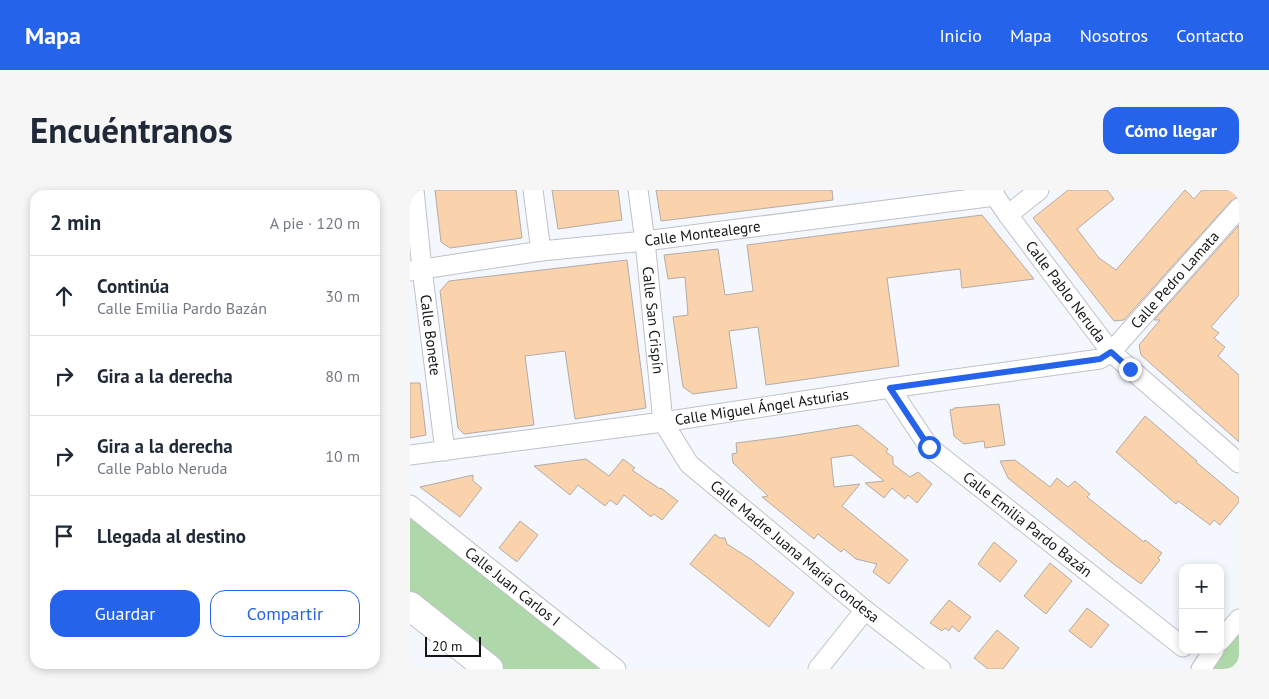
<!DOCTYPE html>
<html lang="es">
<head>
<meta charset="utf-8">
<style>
  :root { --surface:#fff; --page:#f6f6f7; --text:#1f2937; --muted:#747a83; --line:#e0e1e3; --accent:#2563eb }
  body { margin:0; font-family:"PT Sans",sans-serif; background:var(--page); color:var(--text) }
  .controls { position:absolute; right:15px; bottom:15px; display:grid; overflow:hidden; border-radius:10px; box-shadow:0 2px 8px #0003 }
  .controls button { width:45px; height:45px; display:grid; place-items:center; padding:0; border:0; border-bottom:1px solid var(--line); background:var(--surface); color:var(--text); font:25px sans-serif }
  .scale { position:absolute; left:15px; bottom:12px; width:56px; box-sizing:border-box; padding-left:5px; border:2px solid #141517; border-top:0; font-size:14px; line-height:18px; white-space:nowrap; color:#141517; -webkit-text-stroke:4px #fff; paint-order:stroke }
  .stop { position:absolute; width:15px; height:15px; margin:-11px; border:4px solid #2563eb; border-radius:50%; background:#fff }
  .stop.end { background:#2563eb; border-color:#fff; box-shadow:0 1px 5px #0008 }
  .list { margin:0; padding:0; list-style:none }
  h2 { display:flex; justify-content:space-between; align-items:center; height:65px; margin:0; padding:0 20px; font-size:21px }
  h2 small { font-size:16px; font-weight:400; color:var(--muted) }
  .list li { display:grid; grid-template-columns:32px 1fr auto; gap:15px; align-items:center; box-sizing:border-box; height:80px; padding:0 20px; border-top:1px solid var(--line) }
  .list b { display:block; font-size:19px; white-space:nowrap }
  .list p { margin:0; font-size:16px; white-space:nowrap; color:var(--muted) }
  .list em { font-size:16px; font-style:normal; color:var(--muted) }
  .actions { display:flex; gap:10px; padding:15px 20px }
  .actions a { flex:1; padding:11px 0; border:1px solid var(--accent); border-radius:15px; text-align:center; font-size:18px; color:var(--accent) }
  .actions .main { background:var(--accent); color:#fff }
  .icon { flex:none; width:28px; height:28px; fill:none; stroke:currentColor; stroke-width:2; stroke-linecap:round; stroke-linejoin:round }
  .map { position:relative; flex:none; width:829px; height:479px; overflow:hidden; border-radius:15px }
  header { display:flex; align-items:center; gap:30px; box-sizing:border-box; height:70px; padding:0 25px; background:var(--accent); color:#fff }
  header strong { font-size:24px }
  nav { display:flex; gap:28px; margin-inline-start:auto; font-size:18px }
  .intro { display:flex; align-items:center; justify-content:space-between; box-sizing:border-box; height:120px; padding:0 30px }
  h1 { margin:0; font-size:35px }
  .button { padding:12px 22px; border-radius:15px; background:var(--accent); color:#fff; font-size:18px; font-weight:700 }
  main { display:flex; gap:30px; padding:0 30px }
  aside { flex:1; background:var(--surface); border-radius:15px; box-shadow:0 2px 8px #0003 }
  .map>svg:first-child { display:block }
  .green { fill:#aed8a9 }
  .building { fill:#fad2ab; stroke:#b2aca7 }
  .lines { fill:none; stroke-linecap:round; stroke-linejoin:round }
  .street-casing { stroke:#bfc2c8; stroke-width:21 }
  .primary-casing { stroke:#bfc2c8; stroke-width:30 }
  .street { stroke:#fff; stroke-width:19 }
  .primary { stroke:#fff; stroke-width:28 }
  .route { stroke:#2563eb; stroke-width:6 }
  .labels { text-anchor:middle; stroke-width:4; stroke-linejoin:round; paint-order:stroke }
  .street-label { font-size:15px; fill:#141517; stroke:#fff }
</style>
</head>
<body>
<header>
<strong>Mapa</strong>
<nav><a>Inicio</a><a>Mapa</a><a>Nosotros</a><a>Contacto</a></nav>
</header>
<div class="intro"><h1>Encuéntranos</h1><a class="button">Cómo llegar</a></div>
<main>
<aside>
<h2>2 min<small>A pie · 120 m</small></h2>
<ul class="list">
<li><svg class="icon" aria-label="ahead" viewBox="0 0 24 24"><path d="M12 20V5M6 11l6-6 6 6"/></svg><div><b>Continúa</b><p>Calle Emilia Pardo Bazán</p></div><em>30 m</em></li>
<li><svg class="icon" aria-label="right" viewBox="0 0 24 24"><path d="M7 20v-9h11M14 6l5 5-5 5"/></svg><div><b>Gira a la derecha</b></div><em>80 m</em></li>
<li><svg class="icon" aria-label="right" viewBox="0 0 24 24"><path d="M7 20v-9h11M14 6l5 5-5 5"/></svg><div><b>Gira a la derecha</b><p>Calle Pablo Neruda</p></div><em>10 m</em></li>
<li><svg class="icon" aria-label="arrive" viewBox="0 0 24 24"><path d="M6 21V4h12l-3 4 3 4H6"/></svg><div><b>Llegada al destino</b></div></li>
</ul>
<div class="actions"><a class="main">Guardar</a><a>Compartir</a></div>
</aside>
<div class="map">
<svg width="829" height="479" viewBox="0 0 829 479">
  <rect width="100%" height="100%" fill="#f4f7fe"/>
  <!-- green -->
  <g class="green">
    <path d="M 0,315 L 206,479 L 79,479 L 0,416 Z"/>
    <path d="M 829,429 L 829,479 L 791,479 Z"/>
  </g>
  <!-- building -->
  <g class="building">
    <path d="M 25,0 L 106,0 L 112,48 L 40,58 L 31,52 Z"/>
    <path d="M 142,0 L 208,0 L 212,30 L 148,39 Z"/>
    <path d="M 246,0 L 422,0 L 423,10 L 251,31 Z"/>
    <path d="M 658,0 L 697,0 L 704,9 L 667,39 L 689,68 L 706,80 L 775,0 L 784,9 L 792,0 L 829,0 L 829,7 L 821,11 L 714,130 L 704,131 L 623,28 Z"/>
    <path d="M 572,25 L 624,89 L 552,98 L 550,79 L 477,88 L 489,176 L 356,195 L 348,137 L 319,141 L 327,198 L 283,204 L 273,197 L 263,127 L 278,125 L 275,87 L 258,89 L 254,65 L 308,59 L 315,105 L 343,101 L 337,55 Z"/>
    <path d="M 829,35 L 829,105 L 801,137 L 809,143 L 804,148 L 815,157 L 808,166 L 829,185 L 829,252 L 731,165 L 729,155 L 750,130 L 744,130 Z"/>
    <path d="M 217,70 L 236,218 L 165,229 L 155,161 L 115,166 L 124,235 L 54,244 L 48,238 L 30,101 L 39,91 Z"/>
    <path d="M 0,193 L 10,193 L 16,245 L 0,248 Z"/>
    <path d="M 589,214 L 595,255 L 575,258 L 574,251 L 554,254 L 544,246 L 540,220 L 544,219 L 544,218 Z"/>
    <path d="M 735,226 L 787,271 L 786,272 L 829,308 L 829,312 L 810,335 L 804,330 L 800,335 L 768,311 L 766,314 L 706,262 Z"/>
    <path d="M 448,235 L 478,259 L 476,262 L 483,267 L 483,274 L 500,287 L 508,282 L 522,294 L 507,313 L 498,305 L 495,309 L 482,298 L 474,308 L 455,293 L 474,291 L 442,265 L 421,268 L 424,297 L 450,294 L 432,316 L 498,370 L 479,394 L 463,382 L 467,374 L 446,369 L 434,359 L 431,362 L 408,344 L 404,349 L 352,307 L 358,306 L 323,273 L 322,264 L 327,263 L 326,253 L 373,247 Z"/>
    <path d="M 176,269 L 199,286 L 213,269 L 225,278 L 222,280 L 250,299 L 251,298 L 268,311 L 252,330 L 244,324 L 241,327 L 214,305 L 207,315 L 200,310 L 195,316 L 168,295 L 160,305 L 124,276 Z"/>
    <path d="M 605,270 L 640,297 L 647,288 L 658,297 L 665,291 L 680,304 L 677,307 L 734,352 L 735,350 L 752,363 L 748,368 L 750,370 L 731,394 L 701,372 L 598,288 L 590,271 Z"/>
    <path d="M 63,285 L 63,291 L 72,298 L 50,327 L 10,297 Z"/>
    <path d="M 110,331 L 128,345 L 107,372 L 89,358 Z"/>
    <path d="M 305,344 L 310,348 L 315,348 L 317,354 L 342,370 L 384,403 L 359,437 L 280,374 Z"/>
    <path d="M 584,352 L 607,371 L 590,392 L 568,374 Z"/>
    <path d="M 640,373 L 662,391 L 636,424 L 614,406 Z"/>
    <path d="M 539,410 L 561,427 L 549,442 L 542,436 L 539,441 L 535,438 L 532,441 L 520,433 Z"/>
    <path d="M 677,418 L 699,435 L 681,458 L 659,441 Z"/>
    <path d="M 587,440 L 609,458 L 593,479 L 578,479 L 564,468 Z"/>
  </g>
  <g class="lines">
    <!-- street casing -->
    <g class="street-casing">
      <g id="street">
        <path id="s1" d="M 4,0 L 12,79 L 35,261"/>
        <path d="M 123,0 L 131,61"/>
        <path id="s2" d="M 228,0 L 235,51 L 253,232 L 279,274 L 455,420 L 531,479"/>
        <path id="s3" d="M 584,0 L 585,6 L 598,25 L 701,162 L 829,273"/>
        <path d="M 598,25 L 629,0"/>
        <path id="s4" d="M 0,81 L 131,61 L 235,51 L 585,6"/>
        <path id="s5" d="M 480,198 L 519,257 L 773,457"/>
        <path id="s6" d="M 0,265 L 253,232 L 480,198 L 690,169 L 701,162 L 829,18"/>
        <path id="s7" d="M 0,315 L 206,479"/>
        <path d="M 810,451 L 829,429"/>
        <path d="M 408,479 L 455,420"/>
        <path d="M 791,479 L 804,460"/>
      </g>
    </g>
    <!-- primary casing -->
    <g class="primary-casing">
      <path id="primary" d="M 0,416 L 79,479"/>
    </g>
    <!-- street -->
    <use href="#street" class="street"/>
    <!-- primary -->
    <use href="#primary" class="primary"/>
  </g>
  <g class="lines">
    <!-- route -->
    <path class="route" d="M 519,257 L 480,198 L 690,169 L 701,162 L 720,179"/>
  </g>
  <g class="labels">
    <!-- street labels -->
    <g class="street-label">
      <text dy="5" stroke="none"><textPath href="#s4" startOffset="295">Calle Montealegre</textPath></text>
      <text dy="5" stroke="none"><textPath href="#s6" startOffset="806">Calle Pedro Lamata</textPath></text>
      <text dy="5" stroke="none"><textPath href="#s3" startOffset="125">Calle Pablo Neruda</textPath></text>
      <text dy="5" stroke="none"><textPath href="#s2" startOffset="131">Calle San Crispín</textPath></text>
      <text dy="5" stroke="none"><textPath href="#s1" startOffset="146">Calle Bonete</textPath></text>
      <text dy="5" stroke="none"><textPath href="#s6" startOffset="355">Calle Miguel Ángel Asturias</textPath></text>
      <text dy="5" stroke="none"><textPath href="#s5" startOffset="196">Calle Emilia Pardo Bazán</textPath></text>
      <text dy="5" stroke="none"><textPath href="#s2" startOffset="420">Calle Madre Juana María Condesa</textPath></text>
      <text dy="5" stroke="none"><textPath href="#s7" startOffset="131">Calle Juan Carlos I</textPath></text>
    </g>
  </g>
</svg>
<div class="controls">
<button>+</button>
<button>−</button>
</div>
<div class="scale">20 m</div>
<div class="stop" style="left:519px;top:257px"></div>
<div class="stop end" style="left:720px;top:179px"></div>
</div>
</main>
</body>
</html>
